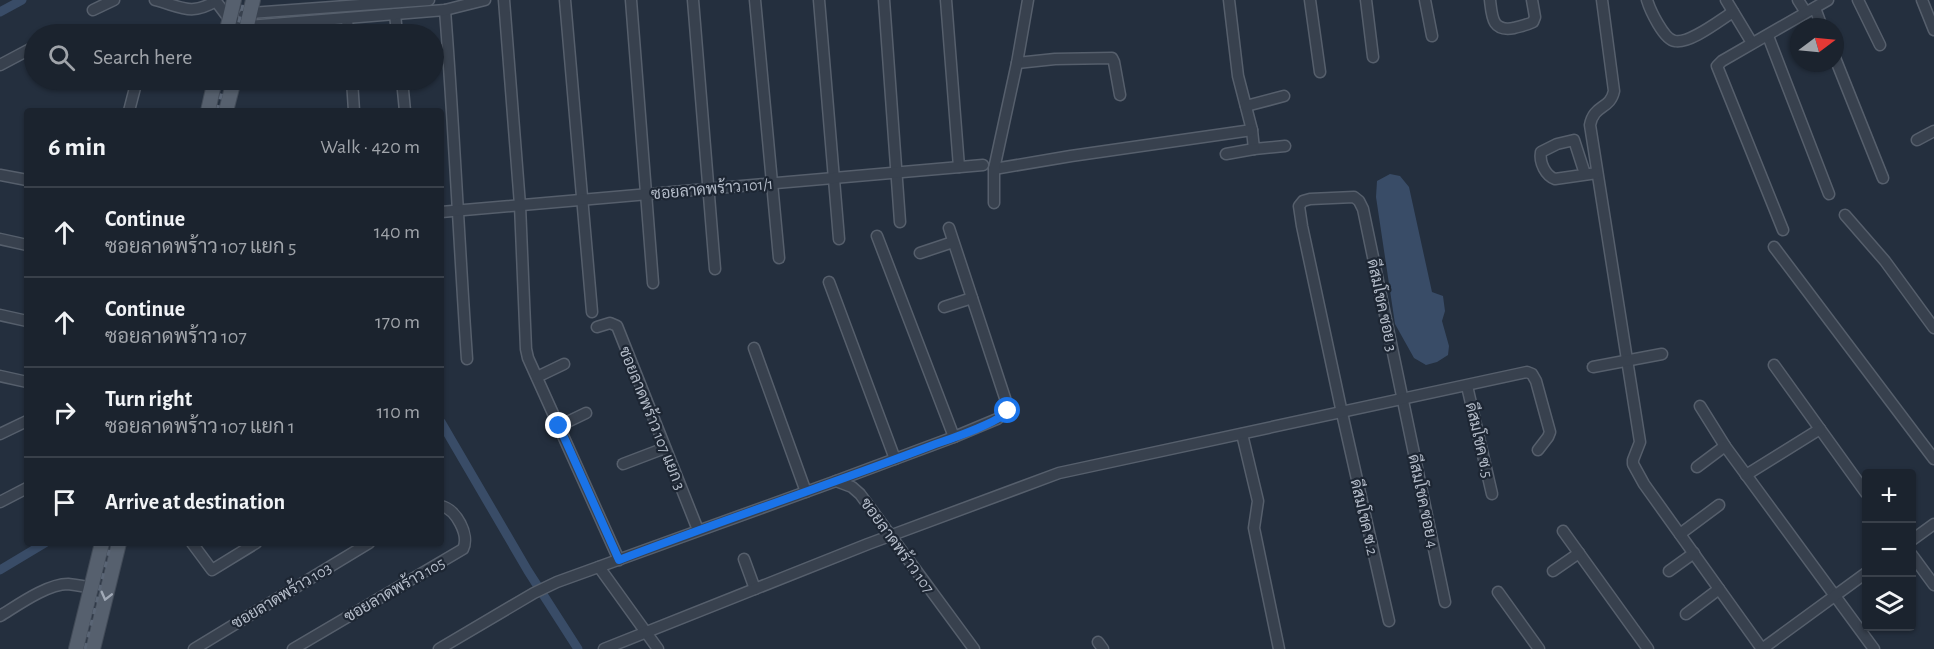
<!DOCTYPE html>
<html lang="en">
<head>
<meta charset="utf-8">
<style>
  :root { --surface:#1b232e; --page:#282f3a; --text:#f1f3f6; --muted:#a0a4aa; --line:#39404a }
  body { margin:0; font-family:"Alegreya Sans",Sarabun,sans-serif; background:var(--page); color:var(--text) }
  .controls { position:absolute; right:18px; bottom:18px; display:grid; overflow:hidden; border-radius:6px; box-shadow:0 2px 4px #0004 }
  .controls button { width:54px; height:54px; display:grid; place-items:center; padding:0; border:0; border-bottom:2px solid var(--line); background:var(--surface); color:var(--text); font:30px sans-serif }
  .compass { position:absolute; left:1790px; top:18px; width:54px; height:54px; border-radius:50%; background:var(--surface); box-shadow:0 2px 4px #0004; rotate:74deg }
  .stop { position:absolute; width:18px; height:18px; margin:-14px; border:4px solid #1a73e8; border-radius:50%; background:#fff }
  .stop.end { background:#1a73e8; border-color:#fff; box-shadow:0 2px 6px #0008 }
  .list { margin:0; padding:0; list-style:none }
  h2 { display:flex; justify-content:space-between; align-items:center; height:78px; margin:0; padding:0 24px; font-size:26px }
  h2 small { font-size:20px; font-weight:400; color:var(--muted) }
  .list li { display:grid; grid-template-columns:39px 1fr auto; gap:18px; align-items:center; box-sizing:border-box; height:90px; padding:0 24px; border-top:2px solid var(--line) }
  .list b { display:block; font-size:22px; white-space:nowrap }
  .list p { margin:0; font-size:20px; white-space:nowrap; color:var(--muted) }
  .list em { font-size:20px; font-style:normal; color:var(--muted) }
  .icon { flex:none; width:33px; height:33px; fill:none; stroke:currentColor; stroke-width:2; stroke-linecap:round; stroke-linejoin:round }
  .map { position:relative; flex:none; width:1934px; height:649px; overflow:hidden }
  .search { position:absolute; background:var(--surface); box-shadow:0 2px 4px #0004; left:24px; top:24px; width:420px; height:66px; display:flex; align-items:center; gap:15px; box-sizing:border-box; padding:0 21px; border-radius:33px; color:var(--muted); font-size:22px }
  .panel { position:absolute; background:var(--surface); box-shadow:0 2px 4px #0004; left:24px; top:108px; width:420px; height:438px; border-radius:6px }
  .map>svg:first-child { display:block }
  .water { fill:#394c67 }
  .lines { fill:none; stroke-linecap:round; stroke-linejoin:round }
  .canal { stroke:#394c67; stroke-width:9 }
  .minor-casing { stroke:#565f6c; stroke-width:13 }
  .major-casing { stroke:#414a57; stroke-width:16 }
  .minor { stroke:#38414e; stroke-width:10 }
  .major { stroke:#56606e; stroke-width:14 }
  .rail { stroke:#5a6575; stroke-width:3; stroke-dasharray:6 6; stroke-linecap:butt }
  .oneway { stroke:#a1aab7 }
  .route { stroke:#1a73e8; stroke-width:8 }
  .labels { text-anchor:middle; stroke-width:4.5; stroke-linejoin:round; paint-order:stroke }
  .street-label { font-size:16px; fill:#b4bcc9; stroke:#1d2633 }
</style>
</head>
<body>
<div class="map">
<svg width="1934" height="649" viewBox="0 0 1934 649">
  <rect width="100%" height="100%" fill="#242f3e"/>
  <!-- water -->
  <path class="water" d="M 1390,174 L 1400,176 L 1409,187 L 1432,292 L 1443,296 L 1445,311 L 1442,321 L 1449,346 L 1448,355 L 1437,362 L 1426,365 L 1414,358 L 1395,324 L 1376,197 L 1377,181 Z"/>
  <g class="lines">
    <!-- canal -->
    <g class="canal">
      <path d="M 0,12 L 22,0"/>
      <path d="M 441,422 L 528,571 L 578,649"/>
      <path d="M 0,570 L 45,543"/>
    </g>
    <!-- minor casing -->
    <g class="minor-casing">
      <g id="minor">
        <path d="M 155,0 C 182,7 191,16 216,1"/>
        <path d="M 215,0 L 230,20"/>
        <path d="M 504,0 L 520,205 L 526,349 L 528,358 L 619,560"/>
        <path d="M 565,0 L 592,312"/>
        <path d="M 631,0 L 653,283"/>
        <path d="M 693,0 L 715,269"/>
        <path d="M 755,0 L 779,258"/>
        <path d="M 819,0 L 839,239"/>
        <path d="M 884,0 L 900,222"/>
        <path d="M 946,0 L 959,167"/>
        <path d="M 1229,0 L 1238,76 L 1252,130 L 1254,149 L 1285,146"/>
        <path d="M 1310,0 L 1320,72"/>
        <path d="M 1366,0 L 1373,57"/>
        <path d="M 1425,0 L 1432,36"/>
        <path d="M 1490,0 C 1492,17 1492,32 1514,28 C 1521,26 1527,25 1533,22 L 1535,17 L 1532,0"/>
        <path d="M 1602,0 L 1614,91 C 1610,110 1594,104 1590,125 L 1640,442 L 1633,460 L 1633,464 L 1644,484 L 1762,649"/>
        <path d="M 1647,0 C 1650,10 1664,40 1675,41 C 1690,44 1720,20 1733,12"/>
        <path d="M 1726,0 L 1752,43"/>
        <path d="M 1798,0 L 1805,11"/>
        <path d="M 1858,0 L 1880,45"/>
        <path d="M 1922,0 L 1934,30"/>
        <path d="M 1815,8 L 1822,27"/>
        <path d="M 93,10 L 114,0"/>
        <path d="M 445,10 C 454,126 459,243 467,359"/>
        <path d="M 395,14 L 397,34"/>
        <path d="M 244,15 L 250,13 L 429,0"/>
        <path d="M 347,18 L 348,34"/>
        <path d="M 230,20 L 247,26 L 445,10 L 485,0"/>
        <path d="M 1768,36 L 1829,194"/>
        <path d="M 1835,58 L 1883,178"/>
        <path d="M 1017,63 L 1055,59 L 1112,58 L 1114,62 L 1120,95"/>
        <path d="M 0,65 L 34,47"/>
        <path d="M 352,80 L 354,111"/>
        <path d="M 402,80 L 405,111"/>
        <path d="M 1246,106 L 1284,96"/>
        <path d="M 129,111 L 137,80"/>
        <path d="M 1917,140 L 1934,131"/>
        <path d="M 1226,154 L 1254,149"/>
        <path d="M 994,169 L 1071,156 L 1252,130"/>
        <path d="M 1585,174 L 1574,140 L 1557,144 L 1541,152 C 1539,163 1546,176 1555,179 L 1597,173"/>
        <path d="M 0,175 L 27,180"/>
        <path d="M 994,203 L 994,169 L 1017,63 L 1028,0"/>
        <path d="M 441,212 L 983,165"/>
        <path d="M 1845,215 L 1885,261 L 1934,328"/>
        <path d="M 1783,230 L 1717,66 L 1722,61 L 1828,0"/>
        <path d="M 877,236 L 954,437"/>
        <path d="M 0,239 L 27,245"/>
        <path d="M 1774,247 L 1934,459"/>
        <path d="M 920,253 L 953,242"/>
        <path d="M 829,282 L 895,459"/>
        <path d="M 944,307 L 972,298"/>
        <path d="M 0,315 L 27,321"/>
        <path d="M 597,327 L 610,323 L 617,326 L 698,530"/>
        <path d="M 754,348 L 806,492"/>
        <path d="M 1774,365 L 1866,493"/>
        <path d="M 1593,367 L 1662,354"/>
        <path d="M 0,376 L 27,382"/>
        <path d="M 537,377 L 564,364"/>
        <path d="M 1467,386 L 1492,494"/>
        <path d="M 1700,406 L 1725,446 L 1874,649"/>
        <path d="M 559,426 L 586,413"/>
        <path d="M 0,434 L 27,421"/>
        <path d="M 1242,434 L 1258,501 L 1254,528 L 1279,649"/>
        <path d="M 623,464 L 665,448"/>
        <path d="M 1697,467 L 1725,446"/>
        <path d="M 1746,475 L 1820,429"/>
        <path d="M 836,481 L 954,437 L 997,419 L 1008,411 L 1005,398 L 949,228"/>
        <path d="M 0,502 L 27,488"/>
        <path d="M 1563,531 L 1648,649"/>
        <path d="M 1680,534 L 1719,505"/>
        <path d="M 1912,540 L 1934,524"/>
        <path d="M 192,543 L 212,570 L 256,543"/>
        <path d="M 1912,555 L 1934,585"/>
        <path d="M 744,559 L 755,589"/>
        <path d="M 599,567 L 658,649"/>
        <path d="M 1553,571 L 1579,553"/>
        <path d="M 1669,571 L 1694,553"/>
        <path d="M 1498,592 L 1539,649"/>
        <path d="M 1686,614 L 1719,589"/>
        <path d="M 0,616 C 18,605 47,584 68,584 C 76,585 84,586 91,588"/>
        <path d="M 1389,621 L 1342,413 L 1302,226 L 1299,206 L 1303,201 L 1310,199 L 1354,197 L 1359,201 L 1363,209 L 1445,602"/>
        <path d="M 1098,642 L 1103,649"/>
        <path d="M 194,649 L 369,543"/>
        <path d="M 293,649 L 463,549 C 470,535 456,509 441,506"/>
        <path d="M 439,649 L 534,593 L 557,582 L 836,481 L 852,487 L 860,494 L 974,649"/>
        <path d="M 604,649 L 868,544 L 1059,473 L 1527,372 L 1532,374 L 1536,381 L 1550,432 L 1548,437 L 1538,450"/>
        <path d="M 1762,649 L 1866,573"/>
      </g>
    </g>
    <!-- major casing -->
    <g class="major-casing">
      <g id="major">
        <path d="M 226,34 L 234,0"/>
        <path d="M 245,34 L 253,0"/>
        <path d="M 208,111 L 215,80"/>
        <path d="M 226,111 L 234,80"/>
        <path d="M 76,649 L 102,543"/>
        <path d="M 93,649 L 119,543"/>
      </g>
    </g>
    <!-- minor -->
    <use href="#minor" class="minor"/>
    <!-- major -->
    <use href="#major" class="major"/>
    <!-- rail -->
    <g class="rail">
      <path d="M 236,34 L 244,0"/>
      <path d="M 217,111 L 225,80"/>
      <path d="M 85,649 L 111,543"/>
    </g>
  </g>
  <!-- one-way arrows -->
  <defs><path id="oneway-chevron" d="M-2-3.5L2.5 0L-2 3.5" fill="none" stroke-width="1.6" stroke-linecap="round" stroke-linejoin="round" transform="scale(1.5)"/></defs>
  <use class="oneway" href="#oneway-chevron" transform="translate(106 596) rotate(104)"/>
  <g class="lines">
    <!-- route -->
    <path class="route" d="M 559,426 L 619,560 C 723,520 829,485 933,445 C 950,439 998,423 1008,411"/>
  </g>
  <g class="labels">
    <!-- street labels -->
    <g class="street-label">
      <text transform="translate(712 188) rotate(-5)" y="6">ซอยลาดพร้าว 101/1</text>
      <text transform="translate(1383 305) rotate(78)" y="6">ดีสมโชค ซอย 3</text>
      <text transform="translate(653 418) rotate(68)" y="6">ซอยลาดพร้าว 107 แยก 3</text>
      <text transform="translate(1480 440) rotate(77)" y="6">ดีสมโชค ซ.5</text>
      <text transform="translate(1424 501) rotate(78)" y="6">ดีสมโชค ซอย 4</text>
      <text transform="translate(1365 517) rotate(77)" y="6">ดีสมโชค ซ.2</text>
      <text transform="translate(898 545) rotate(54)" y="6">ซอยลาดพร้าว 107</text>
      <text transform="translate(394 589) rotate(-30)" y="6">ซอยลาดพร้าว 105</text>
      <text transform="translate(281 595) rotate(-31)" y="6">ซอยลาดพร้าว 103</text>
    </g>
  </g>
</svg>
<div class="controls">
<button>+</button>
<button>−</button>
<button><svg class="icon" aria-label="layers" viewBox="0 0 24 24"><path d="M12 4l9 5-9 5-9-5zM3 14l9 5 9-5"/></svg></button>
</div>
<svg class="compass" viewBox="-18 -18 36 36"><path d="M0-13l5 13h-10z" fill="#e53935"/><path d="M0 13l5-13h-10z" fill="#a0a4aa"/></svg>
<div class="stop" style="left:1008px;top:411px"></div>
<div class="stop end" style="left:559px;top:426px"></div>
<div class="search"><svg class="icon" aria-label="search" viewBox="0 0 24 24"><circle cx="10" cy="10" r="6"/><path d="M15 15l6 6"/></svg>Search here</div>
<section class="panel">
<h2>6 min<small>Walk · 420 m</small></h2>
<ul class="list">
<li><svg class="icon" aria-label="ahead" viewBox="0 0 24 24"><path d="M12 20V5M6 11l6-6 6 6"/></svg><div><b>Continue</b><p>ซอยลาดพร้าว 107 แยก 5</p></div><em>140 m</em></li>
<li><svg class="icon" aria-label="ahead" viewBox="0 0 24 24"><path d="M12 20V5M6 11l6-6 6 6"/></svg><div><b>Continue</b><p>ซอยลาดพร้าว 107</p></div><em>170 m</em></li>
<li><svg class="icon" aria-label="right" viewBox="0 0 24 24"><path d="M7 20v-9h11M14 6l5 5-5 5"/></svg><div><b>Turn right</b><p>ซอยลาดพร้าว 107 แยก 1</p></div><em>110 m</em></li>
<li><svg class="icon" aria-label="arrive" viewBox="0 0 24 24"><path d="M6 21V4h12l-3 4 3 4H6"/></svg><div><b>Arrive at destination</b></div></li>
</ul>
</section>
</div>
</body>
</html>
